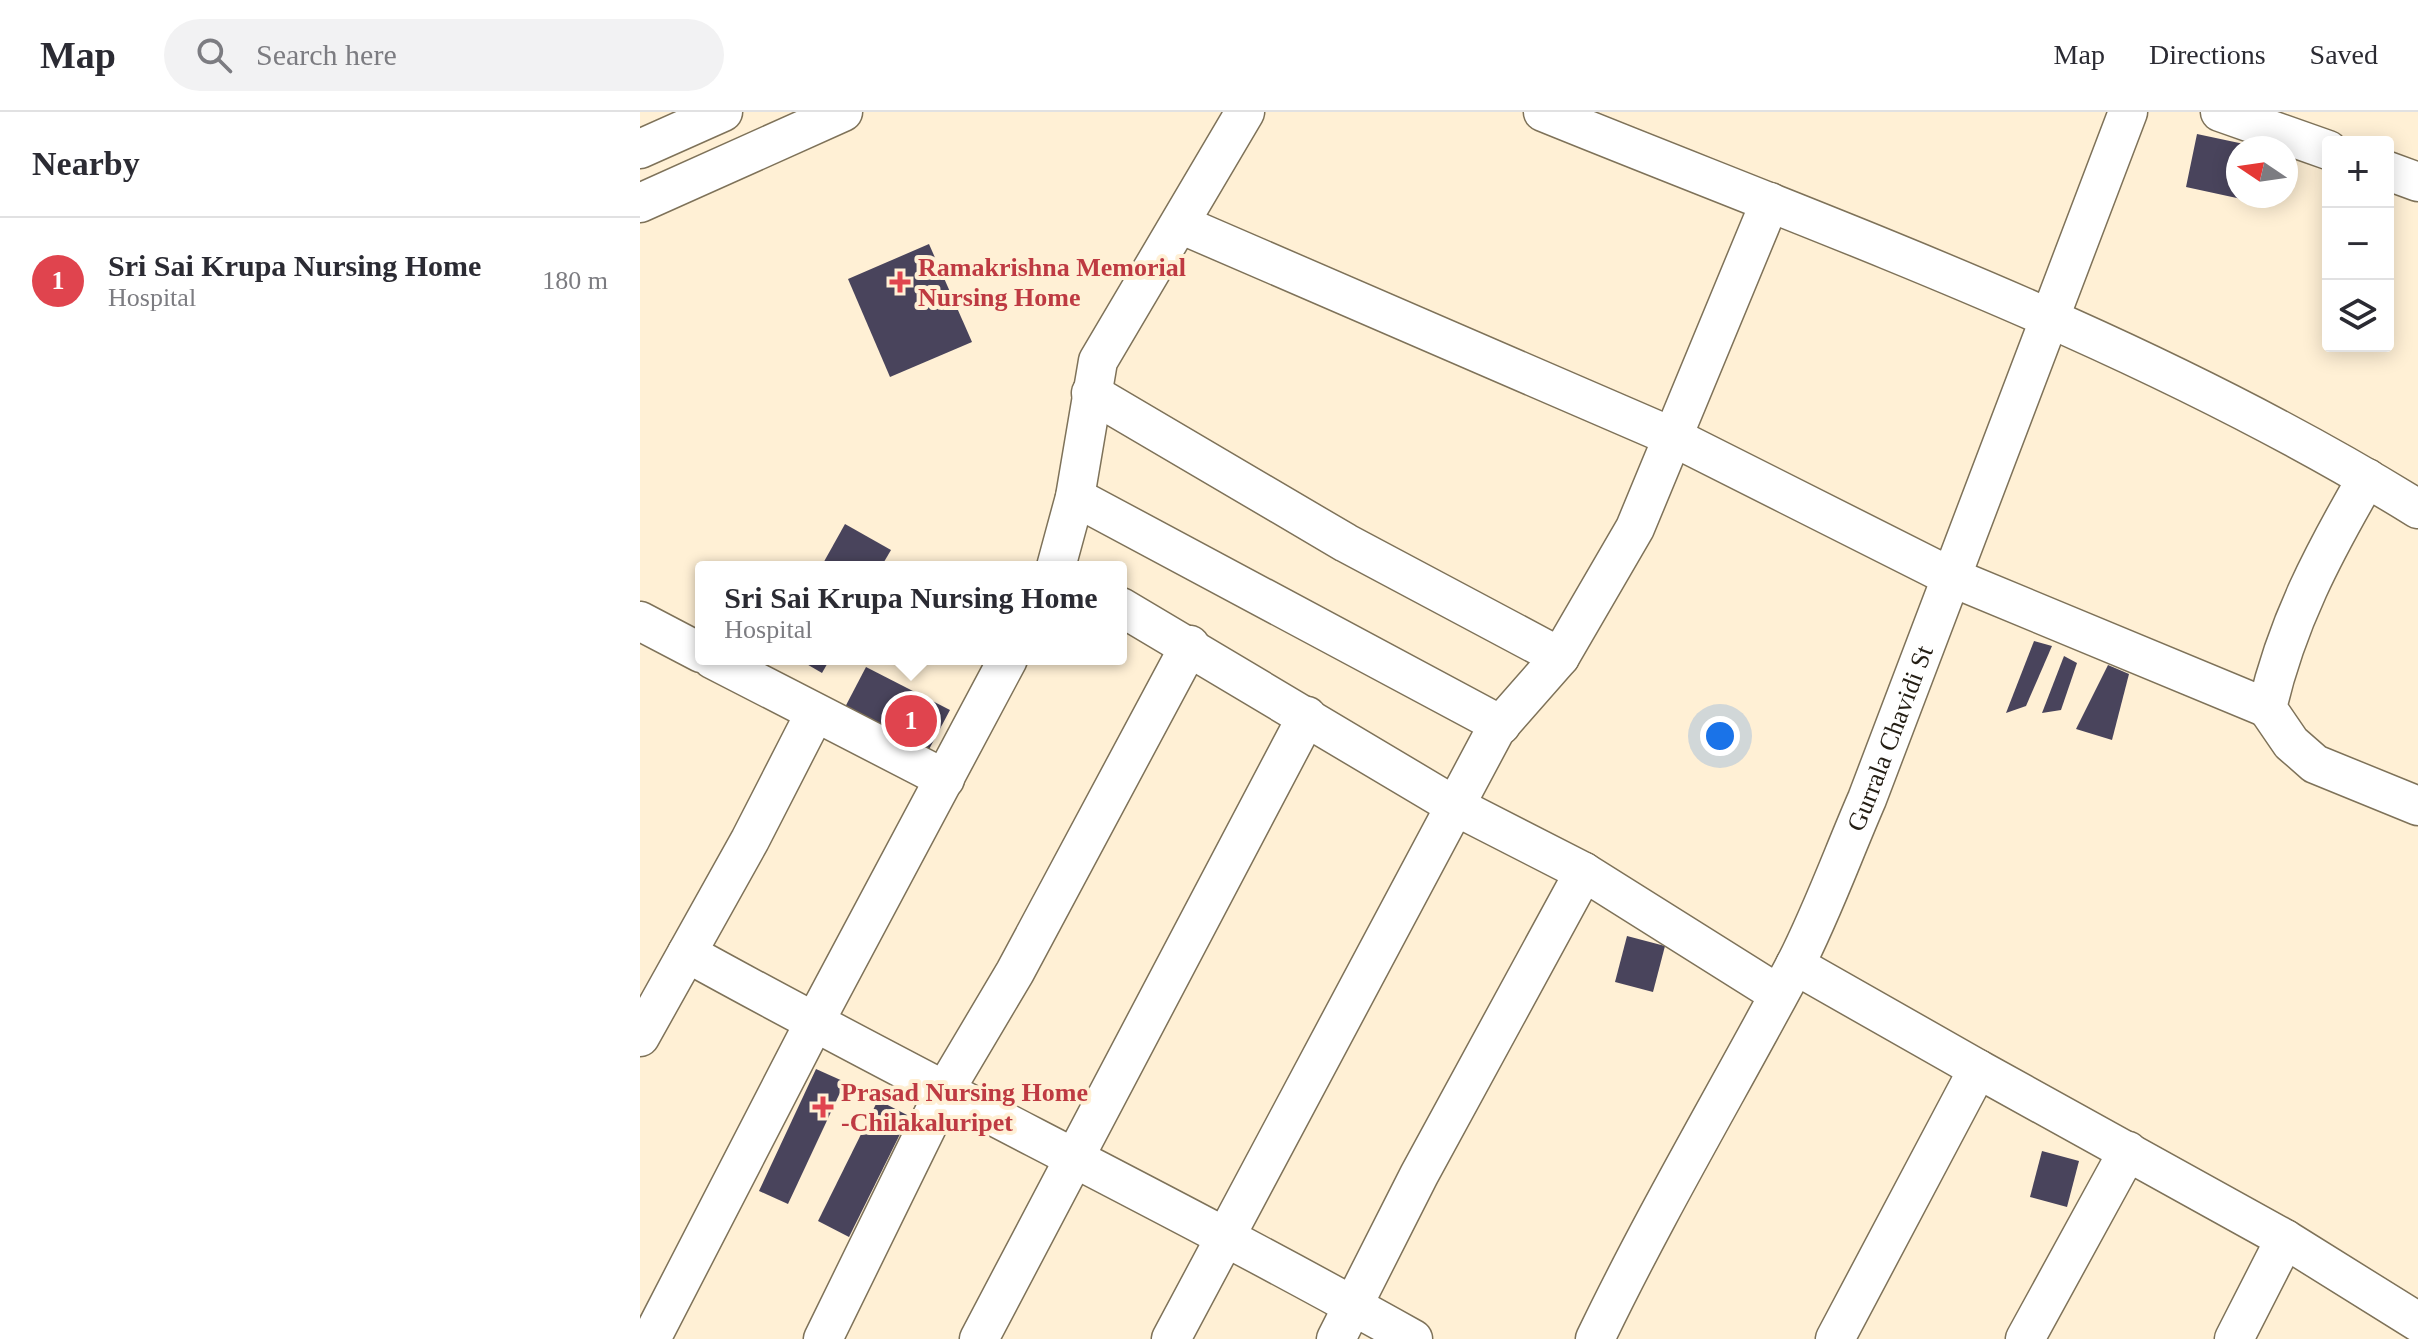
<!DOCTYPE html>
<html lang="en">
<head>
<meta charset="utf-8">
<style>
  :root { --surface:#fff; --page:#f2f2f3; --text:#2b2b33; --muted:#7c7c81; --line:#e1e1e2; --accent:#2b5c7a }
  body { margin:0; font-family:"Times New Roman",serif; background:var(--page); color:var(--text) }
  .controls { position:absolute; right:24px; top:24px; display:grid; overflow:hidden; border-radius:8px; box-shadow:0 4px 20px #0003 }
  .controls button { width:72px; height:72px; display:grid; place-items:center; padding:0; border:0; border-bottom:2px solid var(--line); background:var(--surface); color:var(--text); font:40px sans-serif }
  .compass { position:absolute; left:1586px; top:24px; width:72px; height:72px; border-radius:50%; background:var(--surface); box-shadow:0 4px 20px #0003; rotate:283deg }
  .you { position:absolute; left:1080px; top:624px; width:28px; height:28px; margin:-20px; border:6px solid #fff; border-radius:50%; background:#1a73e8; box-shadow:0 0 0 12px #1a73e833 }
  .badge { display:grid; place-items:center; width:52px; height:52px; border-radius:50%; background:var(--accent); color:#fff; font-size:26px; font-weight:700 }
  .pin { position:absolute; translate:-50% -50%; border:4px solid #fff; box-shadow:0 2px 8px #0006 }
  .popup { position:absolute; left:55px; top:449px; width:432px; height:104px; box-sizing:border-box; display:grid; place-content:center; border-radius:8px; background:var(--surface); filter:drop-shadow(0 2px 6px #0005); font-size:26px; white-space:nowrap; color:var(--muted) }
  .popup b { font-size:30px; color:var(--text) }
  .popup::after { content:''; position:absolute; left:50%; top:100%; margin-left:-16px; border:16px solid transparent; border-top-color:var(--surface) }
  .list { margin:0; padding:0; list-style:none }
  h2 { display:flex; justify-content:space-between; align-items:center; height:104px; margin:0; padding:0 32px; font-size:34px }
  h2 small { font-size:26px; font-weight:400; color:var(--muted) }
  .list li { display:grid; grid-template-columns:52px 1fr auto; gap:24px; align-items:center; box-sizing:border-box; height:128px; padding:0 32px; border-top:2px solid var(--line) }
  .list b { display:block; font-size:30px; white-space:nowrap }
  .list p { margin:0; font-size:26px; white-space:nowrap; color:var(--muted) }
  .list em { font-size:26px; font-style:normal; color:var(--muted) }
  .icon { flex:none; width:44px; height:44px; fill:none; stroke:currentColor; stroke-width:2; stroke-linecap:round; stroke-linejoin:round }
  .map { position:relative; flex:none; width:1778px; height:1227px; overflow:hidden }
  header { display:flex; align-items:center; gap:48px; box-sizing:border-box; height:112px; padding:0 40px; background:var(--surface); border-bottom:2px solid var(--line) }
  header strong { font-size:38px }
  nav { display:flex; gap:44px; margin-inline-start:auto; font-size:28px }
  .search { width:560px; height:72px; background:var(--page); display:flex; align-items:center; gap:20px; box-sizing:border-box; padding:0 28px; border-radius:44px; color:var(--muted); font-size:30px }
  main { display:flex }
  aside { flex:1; background:var(--surface) }
  .map>svg:first-child { display:block }
  .building { fill:#49445c }
  .lines { fill:none; stroke-linecap:round; stroke-linejoin:round }
  .minor-casing { stroke:#7e7259; stroke-width:41 }
  .minor { stroke:#fff; stroke-width:38 }
  .health-dot { fill:#e0444e; stroke:#fff0d5; stroke-width:3 }
  .labels { text-anchor:middle; stroke-width:8; stroke-linejoin:round; paint-order:stroke }
  .health-label { font-size:26px; font-weight:bold; fill:#be3a42; stroke:#fff0d5; text-anchor:start }
  .street-label { font-size:26px; fill:#241e14; stroke:#fff0d5 }
</style>
</head>
<body>
<header>
<strong>Map</strong>
<div class="search"><svg class="icon" aria-label="search" viewBox="0 0 24 24"><circle cx="10" cy="10" r="6"/><path d="M15 15l6 6"/></svg>Search here</div>
<nav><a>Map</a><a>Directions</a><a>Saved</a></nav>
</header>
<main>
<aside>
<h2>Nearby<small></small></h2>
<ul class="list">
<li><span class="badge" style="background:#e0444e">1</span><div><b>Sri Sai Krupa Nursing Home</b><p>Hospital</p></div><em>180 m</em></li>
</ul>
</aside>
<div class="map">
<svg width="1778" height="1227" viewBox="0 0 1778 1227">
  <rect width="100%" height="100%" fill="#fff0d5"/>
  <!-- building -->
  <g class="building">
    <path d="M 1557,22 L 1618,35 L 1598,36 L 1598,84 L 1607,84 L 1606,88 L 1546,75 Z"/>
    <path d="M 289,132 L 332,230 L 250,265 L 208,167 Z"/>
    <path d="M 205,412 L 251,438 L 241,455 L 181,455 Z"/>
    <path d="M 1394,529 L 1412,534 L 1386,594 L 1366,601 Z"/>
    <path d="M 1424,544 L 1437,551 L 1421,598 L 1402,601 Z"/>
    <path d="M 158,547 L 190,547 L 182,561 Z"/>
    <path d="M 1468,553 L 1489,562 L 1472,628 L 1436,617 Z"/>
    <path d="M 226,555 L 310,598 L 286,643 L 203,599 Z"/>
    <path d="M 987,824 L 1025,834 L 1013,880 L 975,870 Z"/>
    <path d="M 176,957 L 205,970 L 148,1092 L 119,1079 Z"/>
    <path d="M 238,988 L 269,1004 L 209,1125 L 178,1109 Z"/>
    <path d="M 1402,1039 L 1439,1049 L 1427,1095 L 1390,1085 Z"/>
  </g>
  <g class="lines">
    <!-- minor casing -->
    <g class="minor-casing">
      <g id="minor">
        <path d="M 903,0 C 1201,121 1503,227 1778,397"/>
        <path d="M 1580,0 L 1688,38"/>
        <path d="M 0,37 L 83,0"/>
        <path d="M 1748,59 L 1778,70"/>
        <path d="M 0,91 L 203,0"/>
        <path d="M 540,112 L 1035,326 L 1311,465 L 1627,596"/>
        <path d="M 451,281 L 706,431 L 920,545"/>
        <path d="M 1727,366 C 1683,442 1647,510 1627,596 L 1651,631 L 1675,652 L 1778,694"/>
        <path d="M 435,385 L 861,613"/>
        <path d="M 416,455 L 435,385 L 458,249 L 605,0"/>
        <path d="M 481,495 L 815,694 L 944,760 L 1138,882"/>
        <path d="M 0,509 L 61,541"/>
        <path d="M 72,547 L 305,667"/>
        <path d="M 47,841 C 287,974 534,1093 773,1227"/>
        <path d="M 1155,853 L 1338,957"/>
        <path d="M 0,925 L 110,728 L 175,601"/>
        <path d="M 11,1227 L 174,911 L 368,547"/>
        <path d="M 183,1227 L 305,978 L 375,860 L 550,533"/>
        <path d="M 339,1227 L 667,604"/>
        <path d="M 531,1227 L 855,619 L 920,545 L 995,416 L 1130,90"/>
        <path d="M 696,1227 L 779,1063 L 944,760"/>
        <path id="s1" d="M 955,1227 C 1016,1100 1088,979 1154,855 C 1182,801 1203,742 1227,687 L 1488,0"/>
        <path d="M 1195,1227 L 1338,957 L 1645,1127 L 1778,1210"/>
        <path d="M 1385,1227 L 1488,1039"/>
        <path d="M 1594,1227 L 1645,1127"/>
      </g>
    </g>
    <!-- minor -->
    <use href="#minor" class="minor"/>
  </g>
  <!-- markers -->
  <g class="health-dot">
    <path d="M256 158h8v8h8v8h-8v8h-8v-8h-8v-8h8z"/>
    <path d="M179 983h8v8h8v8h-8v8h-8v-8h-8v-8h8z"/>
  </g>
  <g class="labels">
    <!-- health labels -->
    <g class="health-label">
      <text x="278" y="164">Ramakrishna Memorial<tspan x="278" dy="30">Nursing Home</tspan></text>
      <text x="201" y="989">Prasad Nursing Home<tspan x="201" dy="30">-Chilakaluripet</tspan></text>
    </g>
    <!-- street labels -->
    <g class="street-label">
      <text dy="9" stroke="none"><textPath href="#s1" startOffset="670">Gurrala Chavidi St</textPath></text>
    </g>
  </g>
</svg>
<div class="controls">
<button>+</button>
<button>−</button>
<button><svg class="icon" aria-label="layers" viewBox="0 0 24 24"><path d="M12 4l9 5-9 5-9-5zM3 14l9 5 9-5"/></svg></button>
</div>
<svg class="compass" viewBox="-18 -18 36 36"><path d="M0-13l5 13h-10z" fill="#e53935"/><path d="M0 13l5-13h-10z" fill="#7c7c81"/></svg>
<div class="you"></div>
<div class="pin badge" style="left:271px;top:609px;background:#e0444e">1</div>
<div class="popup"><b>Sri Sai Krupa Nursing Home</b>Hospital</div>
</div>
</main>
</body>
</html>
